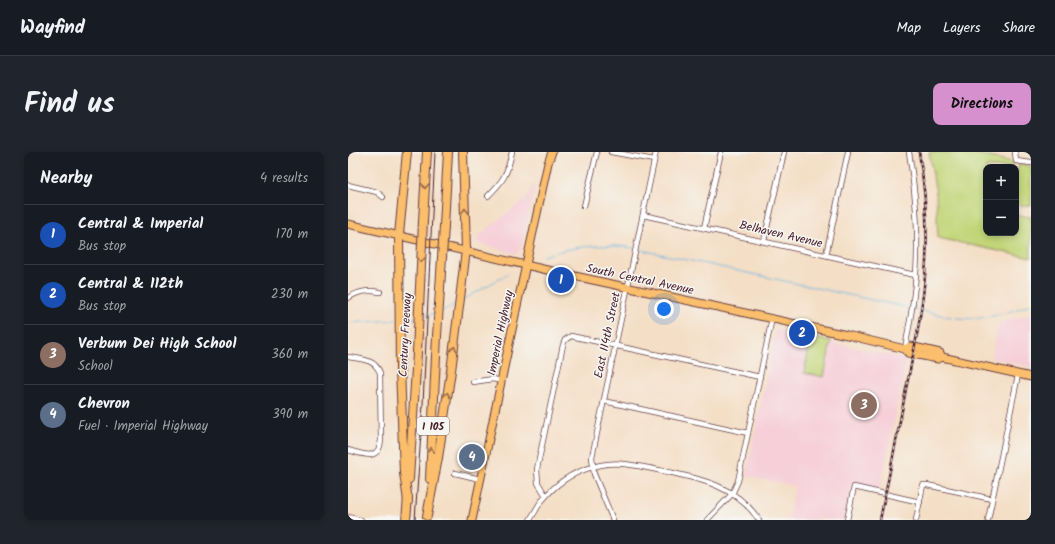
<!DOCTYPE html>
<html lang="en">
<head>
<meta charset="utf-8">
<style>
  :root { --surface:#171b24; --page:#20242c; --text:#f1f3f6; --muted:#9ea1a6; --line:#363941; --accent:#d690ce }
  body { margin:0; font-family:Kalam,sans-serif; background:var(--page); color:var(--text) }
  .controls { position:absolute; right:12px; top:12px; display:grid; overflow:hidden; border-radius:8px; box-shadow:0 2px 6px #0003 }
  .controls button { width:36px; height:36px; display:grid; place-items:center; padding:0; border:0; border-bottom:1px solid var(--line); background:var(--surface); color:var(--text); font:20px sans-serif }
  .you { position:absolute; left:316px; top:157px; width:14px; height:14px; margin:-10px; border:3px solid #fff; border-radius:50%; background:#1a73e8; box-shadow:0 0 0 6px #1a73e833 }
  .badge { display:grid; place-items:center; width:26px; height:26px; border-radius:50%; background:var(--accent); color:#fff; font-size:13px; font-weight:700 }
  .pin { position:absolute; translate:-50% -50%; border:2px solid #fff; box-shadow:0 1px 4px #0006 }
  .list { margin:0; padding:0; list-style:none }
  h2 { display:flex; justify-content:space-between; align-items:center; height:52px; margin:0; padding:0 16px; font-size:17px }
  h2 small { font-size:13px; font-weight:400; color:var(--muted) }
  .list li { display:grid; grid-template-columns:26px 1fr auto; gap:12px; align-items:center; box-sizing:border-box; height:60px; padding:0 16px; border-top:1px solid var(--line) }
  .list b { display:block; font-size:15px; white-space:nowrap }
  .list p { margin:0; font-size:13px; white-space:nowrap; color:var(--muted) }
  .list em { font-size:13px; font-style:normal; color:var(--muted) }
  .map { position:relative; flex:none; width:683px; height:368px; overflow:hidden; border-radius:8px }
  header { display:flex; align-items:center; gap:24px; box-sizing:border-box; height:56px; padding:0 20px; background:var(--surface); border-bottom:1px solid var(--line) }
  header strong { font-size:19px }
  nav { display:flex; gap:22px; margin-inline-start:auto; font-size:14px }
  .intro { display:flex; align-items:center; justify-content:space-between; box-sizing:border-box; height:96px; padding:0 24px }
  h1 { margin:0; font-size:28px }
  .button { padding:10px 18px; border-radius:8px; background:var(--accent); color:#111; font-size:14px; font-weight:700 }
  main { display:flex; gap:24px; padding:0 24px }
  aside { flex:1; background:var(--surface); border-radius:8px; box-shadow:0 2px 6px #0003 }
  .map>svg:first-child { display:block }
  .built { fill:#f6cfd8 }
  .grass { fill:#c2d578; stroke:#867a52 }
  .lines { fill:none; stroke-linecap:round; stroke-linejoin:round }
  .stream { stroke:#6ab6e4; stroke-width:1 }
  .minor-casing { stroke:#643c42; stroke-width:6 }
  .primary-casing { stroke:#643c42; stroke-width:9 }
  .motorway-casing { stroke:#643c42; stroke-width:10 }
  .minor { stroke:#fff; stroke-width:4.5 }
  .primary { stroke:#fabe6d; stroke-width:7 }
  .motorway { stroke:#fabe6d; stroke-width:8 }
  .tram { stroke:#4a1f2b; stroke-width:1 }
  .rail-casing { stroke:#4a1f2b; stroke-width:2.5 }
  .rail { stroke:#f6f6f2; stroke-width:1; stroke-dasharray:3; stroke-linecap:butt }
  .motorway-bridge-casing { stroke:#643c42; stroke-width:10; stroke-linecap:butt }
  .motorway-bridge { stroke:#fabe6d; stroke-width:8 }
  .oneway { stroke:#996749 }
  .labels { text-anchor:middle; stroke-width:3; stroke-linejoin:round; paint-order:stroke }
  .shield { fill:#f6f6f2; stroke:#7e6067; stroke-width:1 }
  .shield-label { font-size:11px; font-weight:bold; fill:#4a1f2b }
  .street-label { font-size:12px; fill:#4a1f2b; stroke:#f6f6f2 }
</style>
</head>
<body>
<header>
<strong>Wayfind</strong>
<nav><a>Map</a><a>Layers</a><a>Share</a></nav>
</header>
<div class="intro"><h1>Find us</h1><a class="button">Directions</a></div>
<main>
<aside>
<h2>Nearby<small>4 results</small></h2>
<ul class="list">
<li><span class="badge" style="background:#1a4fb4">1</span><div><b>Central &amp; Imperial</b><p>Bus stop</p></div><em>170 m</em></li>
<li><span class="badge" style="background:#1a4fb4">2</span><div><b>Central &amp; 112th</b><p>Bus stop</p></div><em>230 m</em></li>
<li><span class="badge" style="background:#8d6e63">3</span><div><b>Verbum Dei High School</b><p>School</p></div><em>360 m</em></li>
<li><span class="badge" style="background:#5c6f8a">4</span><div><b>Chevron</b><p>Fuel · Imperial Highway</p></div><em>390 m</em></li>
</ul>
</aside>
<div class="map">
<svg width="683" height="368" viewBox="0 0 683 368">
  <rect width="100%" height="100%" fill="#f6f6f2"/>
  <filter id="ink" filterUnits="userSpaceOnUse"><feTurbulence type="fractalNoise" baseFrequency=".025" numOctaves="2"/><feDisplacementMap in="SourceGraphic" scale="8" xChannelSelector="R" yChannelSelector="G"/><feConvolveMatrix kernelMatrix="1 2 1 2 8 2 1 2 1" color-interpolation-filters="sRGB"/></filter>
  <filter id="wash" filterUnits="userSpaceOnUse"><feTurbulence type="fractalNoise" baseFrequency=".012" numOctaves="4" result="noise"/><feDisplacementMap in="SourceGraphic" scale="16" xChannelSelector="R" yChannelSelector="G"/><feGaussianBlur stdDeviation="0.9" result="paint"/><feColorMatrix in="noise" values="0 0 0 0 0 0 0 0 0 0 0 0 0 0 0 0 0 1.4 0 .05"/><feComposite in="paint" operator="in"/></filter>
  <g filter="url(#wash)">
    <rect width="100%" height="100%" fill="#f4dec5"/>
    <!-- built -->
    <g class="built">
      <path d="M 185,33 L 187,33 L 173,98 L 169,102 L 129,91 L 129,85 L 180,45 Z"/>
      <path d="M 683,162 L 683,215 L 643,206 L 651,171 Z"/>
      <path d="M 428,178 L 559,207 L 532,337 L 504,332 L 496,368 L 478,368 L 468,366 L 467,368 L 440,368 L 447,334 L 398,324 Z"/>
    </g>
    <!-- grass -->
    <g class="grass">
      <path d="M 581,0 L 619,0 L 665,10 L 664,15 L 638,15 L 638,81 L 668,81 L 668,63 L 683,65 L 683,106 L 590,86 L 588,42 Z"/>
      <path d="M 671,12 L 683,14 L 683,54 L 672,53 L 668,49 L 668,25 Z"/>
      <path d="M 463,185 L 483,189 L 476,225 L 456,221 Z"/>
    </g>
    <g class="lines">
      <!-- stream -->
      <g class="stream">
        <path d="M 289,97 L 561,156"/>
        <path d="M 195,104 C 225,94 255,91 286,96"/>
        <path d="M 115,148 L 161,121"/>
        <path d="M 567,157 C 579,160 591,163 603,165 C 630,170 658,162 683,152"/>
        <path d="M 94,159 L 107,152"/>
        <path d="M 75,165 L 87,161"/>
        <path d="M 55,167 L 68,166"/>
        <path d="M 0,171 L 48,168"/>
      </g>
    </g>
  </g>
  <g filter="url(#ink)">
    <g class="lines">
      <!-- minor casing -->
      <g class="minor-casing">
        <g id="minor">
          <path d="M 263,0 L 306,8"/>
          <path d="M 667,0 L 668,9 L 683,11"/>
          <path d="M 0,33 L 29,40 L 35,45"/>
          <path d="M 140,44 C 156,28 159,23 164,0"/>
          <path d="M 236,54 L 249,0"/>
          <path d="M 295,63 L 567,123"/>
          <path d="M 356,76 L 373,0"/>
          <path d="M 416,89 L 436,0"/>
          <path d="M 478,103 L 500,0"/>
          <path d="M 0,146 C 11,139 19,138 32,140"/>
          <path d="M 557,197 C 563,164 569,131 569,97 C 570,65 566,32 561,0"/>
          <path d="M 0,205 C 13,207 27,207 32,221 L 33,288 C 31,310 15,302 0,298"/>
          <path d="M 125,230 L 145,227 L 153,229"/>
          <path d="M 256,249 L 400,281"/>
          <path d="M 107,321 L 132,327"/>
          <path d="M 198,344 C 212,328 232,317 253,313 C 272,309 291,314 310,318 C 349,326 387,332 411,368"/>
          <path d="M 0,365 L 13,368"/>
          <path d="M 182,368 L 192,351 L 198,344 L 190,331 L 189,317 L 215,193 L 217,188 L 223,184 L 412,225"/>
          <path d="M 265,368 L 246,322 L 244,305 L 308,0"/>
          <path d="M 359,368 L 384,342 L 390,329 L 424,166"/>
          <path d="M 499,368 L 506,335 L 572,350"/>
          <path d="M 568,368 L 575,333 L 579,333 L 644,347"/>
          <path d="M 640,368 L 670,223"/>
        </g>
      </g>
      <!-- primary casing -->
      <g class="primary-casing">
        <g id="primary">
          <path d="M 0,72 L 208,120 L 499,183 L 557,197 L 560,201 L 590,207 L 594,205 L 683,225"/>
          <path d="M 557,197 L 562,194 L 592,201 L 594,205"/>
          <path d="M 124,368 L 169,154 L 200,11 L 204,0"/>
        </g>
      </g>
      <!-- motorway casing -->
      <g class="motorway-casing">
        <g id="motorway">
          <path d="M 59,0 L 51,83 L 52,217 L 56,321 L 60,349"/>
          <path d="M 75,69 L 79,0"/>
          <path d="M 96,74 L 100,0"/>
          <path d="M 61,327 L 69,201"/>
          <path d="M 82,327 L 89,184"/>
          <path d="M 79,364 L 90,306 L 103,219 L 118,98 L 115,0"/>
          <path d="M 58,368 L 60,345"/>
        </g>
      </g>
      <!-- minor -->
      <use href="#minor" class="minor"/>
      <!-- primary -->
      <use href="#primary" class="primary"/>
      <!-- motorway -->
      <use href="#motorway" class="motorway"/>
      <!-- tram -->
      <path class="tram" d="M 67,368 L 75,252 L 87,0"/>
      <!-- rail casing -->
      <g class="rail-casing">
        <path id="rail" d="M 532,368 C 541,324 550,281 558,237 C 567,195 576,152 578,109 C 580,72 577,36 571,0"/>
      </g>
      <!-- rail -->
      <use href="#rail" class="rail"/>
      <!-- motorway-bridge casing -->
      <g class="motorway-bridge-casing">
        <g id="motorway-bridge">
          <path d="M 89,184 L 96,74"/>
          <path d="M 69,201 L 75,69"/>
        </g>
      </g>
      <!-- motorway-bridge -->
      <use href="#motorway-bridge" class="motorway-bridge"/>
    </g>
    <!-- one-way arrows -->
    <defs><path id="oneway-chevron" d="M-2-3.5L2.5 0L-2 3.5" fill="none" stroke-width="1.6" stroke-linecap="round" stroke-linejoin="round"/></defs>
    <g class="oneway">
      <use href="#oneway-chevron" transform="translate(77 34) rotate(93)"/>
      <use href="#oneway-chevron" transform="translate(117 59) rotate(-92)"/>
      <use href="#oneway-chevron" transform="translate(73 108) rotate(93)"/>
      <use href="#oneway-chevron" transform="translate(106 197) rotate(-83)"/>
      <use href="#oneway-chevron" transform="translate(99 243) rotate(-81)"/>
      <use href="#oneway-chevron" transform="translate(83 298) rotate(-87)"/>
    </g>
  </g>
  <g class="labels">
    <!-- shield labels -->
    <rect class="shield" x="69" y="265" width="32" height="18" rx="3"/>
    <g class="shield-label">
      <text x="85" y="278">I 105</text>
    </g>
    <!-- street labels -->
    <g class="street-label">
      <text transform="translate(433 82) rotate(13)" y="4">Belhaven Avenue</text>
      <text transform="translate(292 127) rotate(12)" y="4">South Central Avenue</text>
      <text transform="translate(152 181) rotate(-78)" y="4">Imperial Highway</text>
      <text transform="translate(57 183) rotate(-87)" y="4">Century Freeway</text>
      <text transform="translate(259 183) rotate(-78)" y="4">East 114th Street</text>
    </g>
  </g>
</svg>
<div class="controls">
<button>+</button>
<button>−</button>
</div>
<div class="you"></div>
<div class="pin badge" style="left:213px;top:128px;background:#1a4fb4">1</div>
<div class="pin badge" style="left:454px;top:181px;background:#1a4fb4">2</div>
<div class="pin badge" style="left:516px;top:253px;background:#8d6e63">3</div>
<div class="pin badge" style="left:124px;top:305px;background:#5c6f8a">4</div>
</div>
</main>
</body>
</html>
